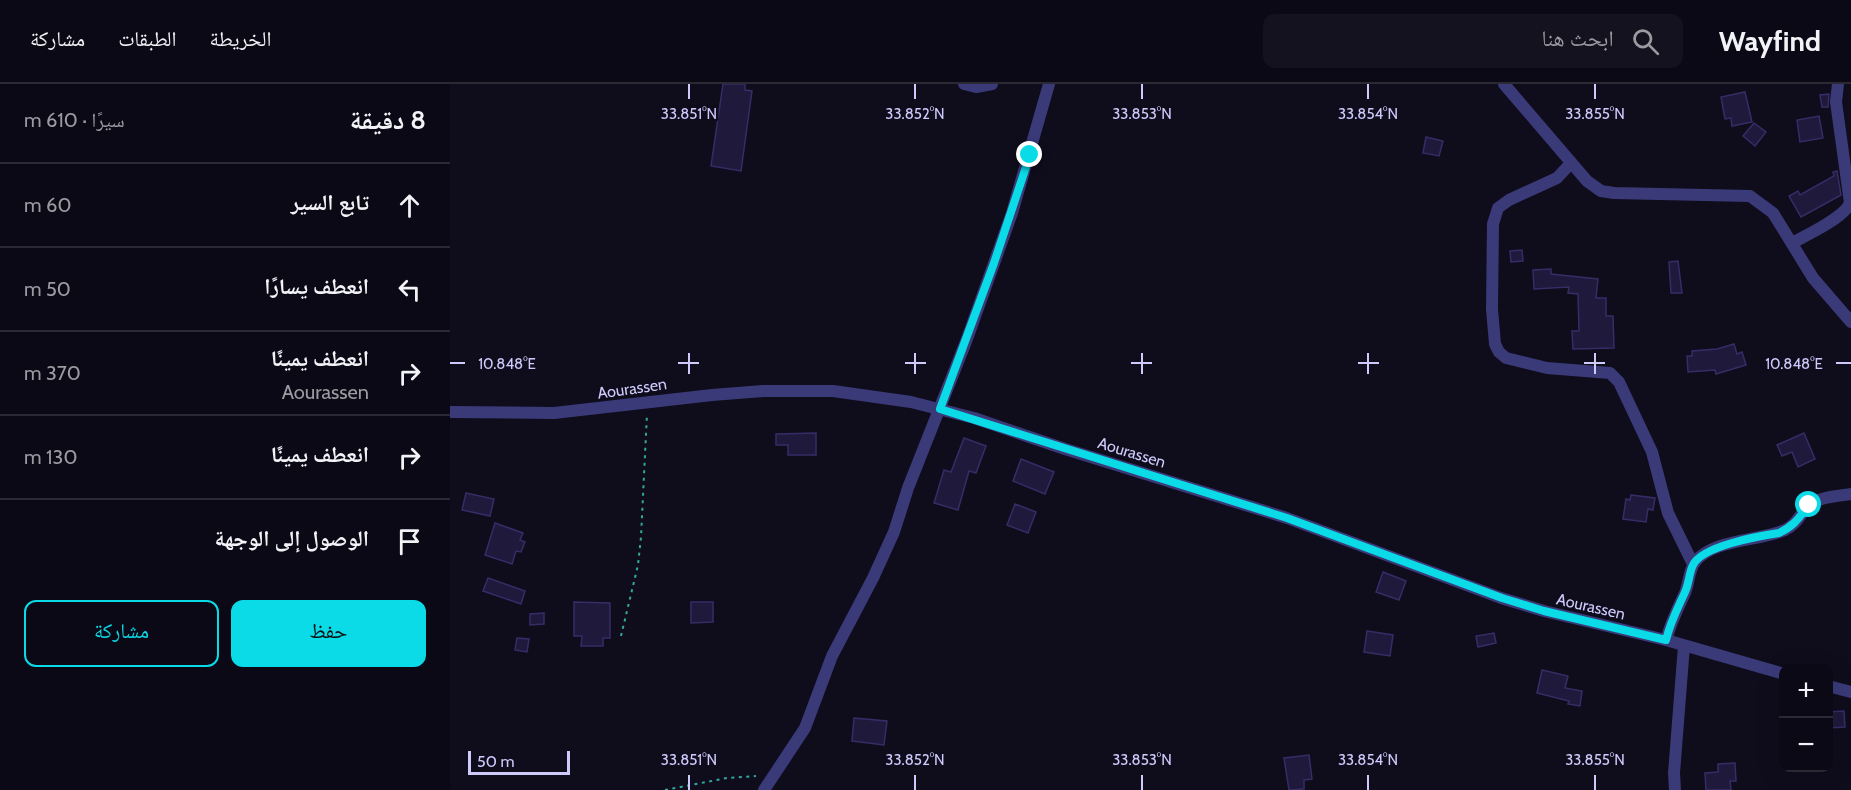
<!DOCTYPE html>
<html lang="ar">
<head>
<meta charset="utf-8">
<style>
  :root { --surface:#0b0915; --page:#14121e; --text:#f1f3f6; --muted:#9a9aa0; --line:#2b2a34; --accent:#0bdae7 }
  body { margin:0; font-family:Cabin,"Noto Naskh Arabic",sans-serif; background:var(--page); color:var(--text); direction:rtl }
  .controls { position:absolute; right:18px; bottom:18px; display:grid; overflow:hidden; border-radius:12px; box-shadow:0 6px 24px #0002 }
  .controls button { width:54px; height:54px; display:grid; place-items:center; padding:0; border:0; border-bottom:2px solid var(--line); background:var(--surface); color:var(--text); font:30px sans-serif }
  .scale { position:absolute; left:18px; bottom:15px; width:102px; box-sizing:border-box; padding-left:6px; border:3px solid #cecafc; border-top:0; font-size:16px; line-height:21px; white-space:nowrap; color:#cecafc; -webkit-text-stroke:4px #0f0c1c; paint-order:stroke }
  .stop { position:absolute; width:18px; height:18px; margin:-14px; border:4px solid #0bdae7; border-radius:50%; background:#fff }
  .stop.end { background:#0bdae7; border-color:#fff; box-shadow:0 2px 6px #0008 }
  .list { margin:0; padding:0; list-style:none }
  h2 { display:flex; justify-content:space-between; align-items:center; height:78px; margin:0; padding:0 24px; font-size:26px }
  h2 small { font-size:20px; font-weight:400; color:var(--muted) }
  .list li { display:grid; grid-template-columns:39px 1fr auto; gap:18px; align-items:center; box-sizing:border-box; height:84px; padding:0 24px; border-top:2px solid var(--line) }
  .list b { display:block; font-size:22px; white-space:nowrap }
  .list p { margin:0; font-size:20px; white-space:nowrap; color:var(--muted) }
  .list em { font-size:20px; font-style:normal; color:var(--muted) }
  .actions { display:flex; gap:12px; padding:18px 24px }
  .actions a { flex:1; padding:14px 0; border:2px solid var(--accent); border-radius:12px; text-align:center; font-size:21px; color:var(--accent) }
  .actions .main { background:var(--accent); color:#111 }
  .icon { flex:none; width:33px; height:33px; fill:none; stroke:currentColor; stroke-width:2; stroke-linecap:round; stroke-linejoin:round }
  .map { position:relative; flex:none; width:1401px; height:706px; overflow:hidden; direction:ltr }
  header { display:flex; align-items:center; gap:36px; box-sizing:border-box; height:84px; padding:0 30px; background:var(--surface); border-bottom:2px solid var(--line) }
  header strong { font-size:28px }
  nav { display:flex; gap:33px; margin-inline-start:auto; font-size:21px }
  .search { width:420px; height:54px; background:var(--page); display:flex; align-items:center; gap:15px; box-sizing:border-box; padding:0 21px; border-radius:12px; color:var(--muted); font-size:22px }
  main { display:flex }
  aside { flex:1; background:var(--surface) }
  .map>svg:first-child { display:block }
  .building { fill:#1f193c; stroke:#362d67; stroke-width:1.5 }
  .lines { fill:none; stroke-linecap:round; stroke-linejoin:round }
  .path { stroke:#33a89d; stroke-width:2; stroke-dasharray:3 4.5; stroke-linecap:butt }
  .street { stroke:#3a3a79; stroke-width:12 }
  .route { stroke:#0bdae7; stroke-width:8 }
  .ticks { fill:none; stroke:#cecafc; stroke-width:2 }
  .labels { text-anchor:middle; stroke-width:5; stroke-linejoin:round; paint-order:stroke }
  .street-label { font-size:16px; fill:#cecafc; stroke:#0f0c1c }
  .ticks-label { font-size:15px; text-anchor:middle; fill:#cecafc; stroke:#0f0c1c; stroke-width:5; stroke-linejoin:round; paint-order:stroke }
</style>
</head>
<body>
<header>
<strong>Wayfind</strong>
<div class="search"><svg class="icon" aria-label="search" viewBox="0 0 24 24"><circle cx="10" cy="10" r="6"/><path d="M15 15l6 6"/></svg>ابحث هنا</div>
<nav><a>الخريطة</a><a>الطبقات</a><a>مشاركة</a></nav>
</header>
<main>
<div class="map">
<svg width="1401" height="706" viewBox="0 0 1401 706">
  <rect width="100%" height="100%" fill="#0f0c1c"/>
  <!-- building -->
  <g class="building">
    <path d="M 273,0 L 295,0 L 295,6 L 302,7 L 291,87 L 261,82 Z"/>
    <path d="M 1295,8 L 1302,38 L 1282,42 L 1281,34 L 1275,35 L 1271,13 Z"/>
    <path d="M 1379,10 L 1378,23 L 1372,23 L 1370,11 Z"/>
    <path d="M 1369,32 L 1373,54 L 1350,58 L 1347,36 Z"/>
    <path d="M 1304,39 L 1316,48 L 1305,62 L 1293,52 Z"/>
    <path d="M 976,53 L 993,57 L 989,72 L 973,69 Z"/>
    <path d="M 1387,87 L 1391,111 L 1351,133 L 1339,112 L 1348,107 L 1350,111 L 1384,92 L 1383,88 Z"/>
    <path d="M 1072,166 L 1073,177 L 1061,178 L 1060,167 Z"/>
    <path d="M 1228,177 L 1232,209 L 1221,209 L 1219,178 Z"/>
    <path d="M 1101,185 L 1101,190 L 1148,195 L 1146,214 L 1156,214 L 1156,232 L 1163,232 L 1164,264 L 1123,265 L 1122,247 L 1129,247 L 1128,210 L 1118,209 L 1119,203 L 1084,205 L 1083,186 Z"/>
    <path d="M 1284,260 L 1287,270 L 1292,268 L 1296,281 L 1266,290 L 1265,286 L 1238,288 L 1237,272 L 1242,272 L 1242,267 L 1267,265 Z"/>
    <path d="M 366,349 L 366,371 L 338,371 L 338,361 L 326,361 L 326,350 Z"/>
    <path d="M 1354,349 L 1365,375 L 1348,383 L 1342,368 L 1332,372 L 1327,361 Z"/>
    <path d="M 514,354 L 536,362 L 526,389 L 519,387 L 508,426 L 484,419 L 494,386 L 501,388 Z"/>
    <path d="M 571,375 L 604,388 L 595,410 L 563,397 Z"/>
    <path d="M 16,409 L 44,415 L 40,432 L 12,426 Z"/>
    <path d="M 1181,411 L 1205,414 L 1203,426 L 1198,425 L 1196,438 L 1173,435 L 1176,415 L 1180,416 Z"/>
    <path d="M 565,420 L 586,428 L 578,449 L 557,441 Z"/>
    <path d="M 45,439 L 73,449 L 70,456 L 75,458 L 71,468 L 66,467 L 62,480 L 35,471 Z"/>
    <path d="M 933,488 L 956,497 L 949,516 L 926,508 Z"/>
    <path d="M 38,494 L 75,507 L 71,520 L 33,507 Z"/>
    <path d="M 124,518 L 160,519 L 160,554 L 153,554 L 153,562 L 131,562 L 132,552 L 124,552 Z"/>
    <path d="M 241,518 L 263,518 L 263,538 L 241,539 Z"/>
    <path d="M 94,529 L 94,540 L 80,541 L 80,530 Z"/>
    <path d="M 917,547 L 943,551 L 940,572 L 914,568 Z"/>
    <path d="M 1044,549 L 1046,559 L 1028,563 L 1026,552 Z"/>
    <path d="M 67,554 L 79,555 L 77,568 L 65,566 Z"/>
    <path d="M 1092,586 L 1118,592 L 1115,604 L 1132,607 L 1130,622 L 1118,620 L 1119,617 L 1087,609 Z"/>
    <path d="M 1394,627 L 1395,643 L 1378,644 L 1378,628 Z"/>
    <path d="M 404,634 L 437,637 L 434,661 L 402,657 Z"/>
    <path d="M 859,671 L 862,695 L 854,696 L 854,705 L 839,706 L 834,674 Z"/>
    <path d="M 1285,679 L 1286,697 L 1280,697 L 1281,706 L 1256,706 L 1255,689 L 1268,688 L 1268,680 Z"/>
  </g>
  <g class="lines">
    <!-- path -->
    <g class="path">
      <path d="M 171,552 L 188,481 L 191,453 L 197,330"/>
      <path d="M 215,706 L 277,694 L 306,692"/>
    </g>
    <!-- street -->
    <g class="street">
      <path d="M 514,0 L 526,3 L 542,0"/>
      <path d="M 1054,0 L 1137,97 L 1151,107 L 1164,109 L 1300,112 L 1323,129 L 1363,194 L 1401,238"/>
      <path d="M 1121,79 L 1107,94 L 1059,116 L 1048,124 L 1043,140 L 1042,225 L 1045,260 L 1049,268 L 1056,274 L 1097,284 L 1160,289 L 1169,298 L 1202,368 L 1218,429 L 1243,480"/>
      <path d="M 1342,159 C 1357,151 1394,134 1400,119 L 1386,18 L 1388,0"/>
      <path d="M 0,328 L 104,329 L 262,311 L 313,307 L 383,307 L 461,318 L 524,334 L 615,365 L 837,434 L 1051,514 L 1094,527 L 1216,556 L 1334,590"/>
      <path d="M 1216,556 C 1221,538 1227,526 1235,509 C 1239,499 1239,486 1245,478 C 1262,455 1310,457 1335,446 C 1347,440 1349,432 1357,423 C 1366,413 1388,412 1401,410"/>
      <path d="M 1378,602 L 1401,608"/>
      <path d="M 314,706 L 355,644 L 382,572 L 423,494 L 444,448 L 458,404 L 517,255 L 562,129 L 599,0"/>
      <path d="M 1225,706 L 1224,689 L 1234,562"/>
    </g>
  </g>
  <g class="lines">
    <!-- route -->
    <path class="route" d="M 580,71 L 544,179 L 490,325 L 837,434 L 1052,514 L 1094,527 L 1216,556 C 1221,536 1227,526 1235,508 C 1239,500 1239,489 1243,481 C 1252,462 1309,452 1329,449 C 1345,441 1348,435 1359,421"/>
  </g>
  <!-- ticks -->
  <path class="ticks" d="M 239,0 L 239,15M 465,0 L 465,15M 692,0 L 692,15M 918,0 L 918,15M 1145,0 L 1145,15M 239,269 L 239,290M 465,269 L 465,290M 692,269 L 692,290M 918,269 L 918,290M 1145,269 L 1145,290M 0,279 L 15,279M 228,279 L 249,279M 455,279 L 476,279M 681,279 L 702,279M 908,279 L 929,279M 1134,279 L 1155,279M 1386,279 L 1401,279M 239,691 L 239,706M 465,691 L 465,706M 692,691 L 692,706M 918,691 L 918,706M 1145,691 L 1145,706"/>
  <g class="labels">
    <!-- street labels -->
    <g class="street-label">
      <text transform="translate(182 304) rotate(-8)" y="6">Aourassen</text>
      <text transform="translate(682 368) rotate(17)" y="6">Aourassen</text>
      <text transform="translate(1141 522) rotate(13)" y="6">Aourassen</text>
    </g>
  </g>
  <g class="ticks-label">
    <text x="239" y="35">33.851°N</text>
    <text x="465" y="35">33.852°N</text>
    <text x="692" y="35">33.853°N</text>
    <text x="918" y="35">33.854°N</text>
    <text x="1145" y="35">33.855°N</text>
    <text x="1344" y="285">10.848°E</text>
    <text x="57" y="285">10.848°E</text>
    <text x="239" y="681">33.851°N</text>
    <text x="465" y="681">33.852°N</text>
    <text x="692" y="681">33.853°N</text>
    <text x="918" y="681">33.854°N</text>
    <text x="1145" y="681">33.855°N</text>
  </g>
</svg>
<div class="controls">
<button>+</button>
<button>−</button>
</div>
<div class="scale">50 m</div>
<div class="stop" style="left:1359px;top:421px"></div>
<div class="stop end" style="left:580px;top:71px"></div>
</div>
<aside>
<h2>8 دقيقة<small>سيرًا · 610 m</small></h2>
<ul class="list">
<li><svg class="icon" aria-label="ahead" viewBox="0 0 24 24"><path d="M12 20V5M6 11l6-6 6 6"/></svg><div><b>تابع السير</b></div><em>60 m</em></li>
<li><svg class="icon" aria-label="left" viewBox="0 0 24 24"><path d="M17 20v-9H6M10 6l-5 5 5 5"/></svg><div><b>انعطف يسارًا</b></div><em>50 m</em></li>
<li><svg class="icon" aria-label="right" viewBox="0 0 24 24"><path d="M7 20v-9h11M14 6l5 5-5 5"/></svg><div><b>انعطف يمينًا</b><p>Aourassen</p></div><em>370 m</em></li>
<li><svg class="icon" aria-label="right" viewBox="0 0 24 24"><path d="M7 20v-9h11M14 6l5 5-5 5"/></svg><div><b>انعطف يمينًا</b></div><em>130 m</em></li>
<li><svg class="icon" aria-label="arrive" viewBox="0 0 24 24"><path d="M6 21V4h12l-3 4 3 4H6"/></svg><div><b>الوصول إلى الوجهة</b></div></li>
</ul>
<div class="actions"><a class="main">حفظ</a><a>مشاركة</a></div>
</aside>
</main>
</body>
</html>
